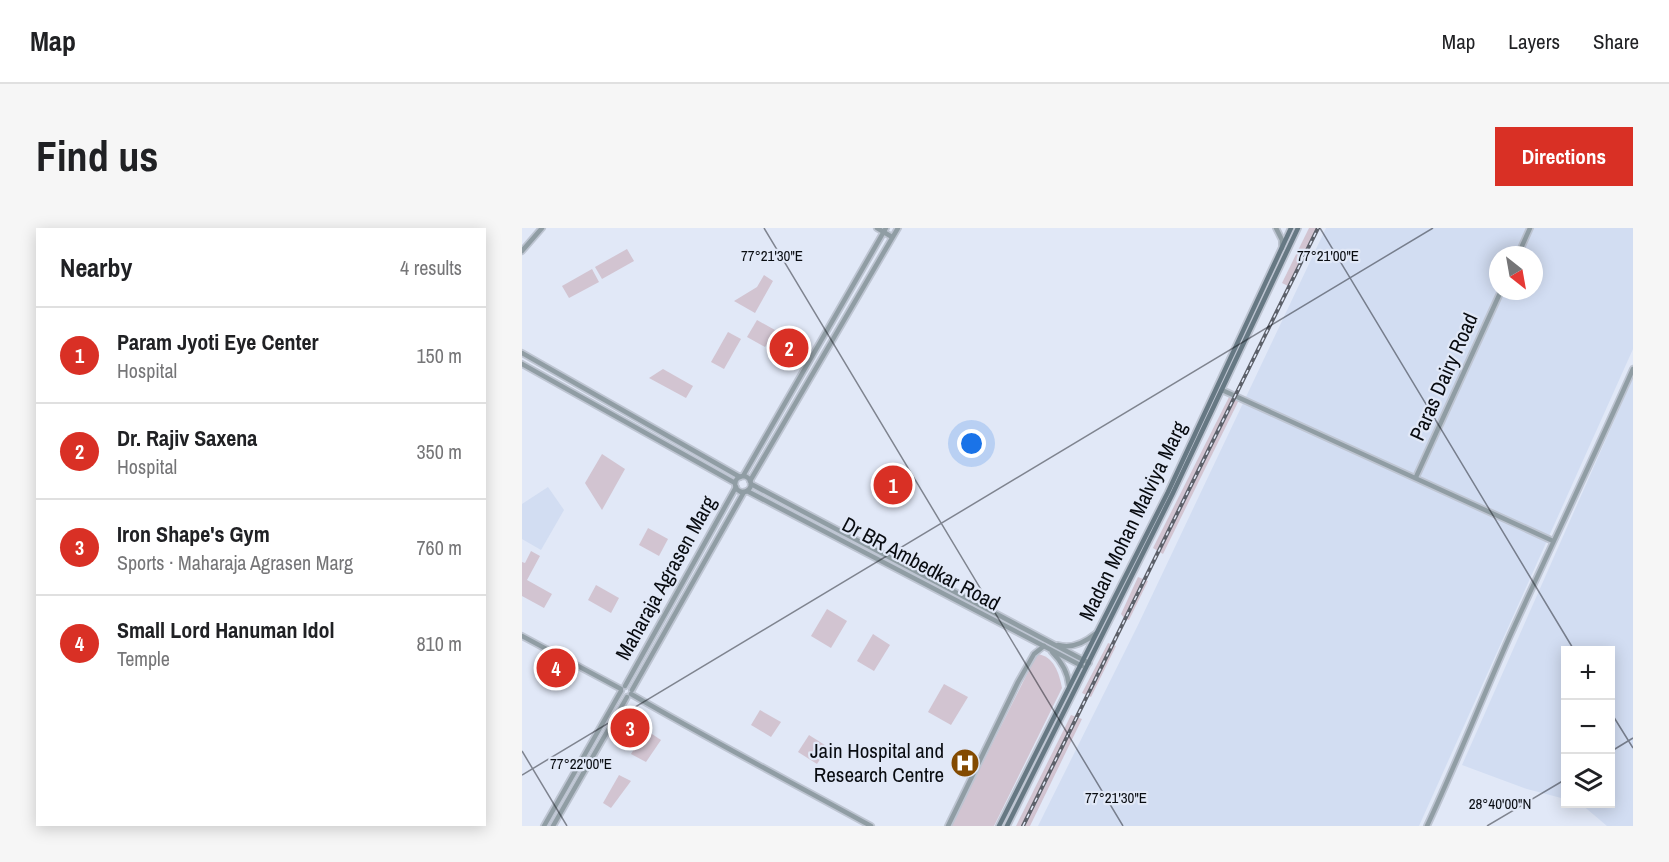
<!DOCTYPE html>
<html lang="en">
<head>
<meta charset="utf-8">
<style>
  :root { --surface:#fff; --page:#f6f6f6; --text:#202124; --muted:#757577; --line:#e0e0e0; --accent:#d93025 }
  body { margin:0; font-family:"Archivo Narrow",sans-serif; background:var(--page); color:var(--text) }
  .controls { position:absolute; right:18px; bottom:18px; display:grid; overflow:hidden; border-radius:0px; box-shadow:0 3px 15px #0003 }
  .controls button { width:54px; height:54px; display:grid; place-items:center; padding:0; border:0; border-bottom:2px solid var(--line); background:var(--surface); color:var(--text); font:30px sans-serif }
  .compass { position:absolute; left:967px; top:18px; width:54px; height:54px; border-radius:50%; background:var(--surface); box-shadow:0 3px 15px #0003; rotate:149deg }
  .you { position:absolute; left:450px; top:216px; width:21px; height:21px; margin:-15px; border:4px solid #fff; border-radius:50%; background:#1a73e8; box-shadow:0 0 0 9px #1a73e833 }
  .badge { display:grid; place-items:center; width:39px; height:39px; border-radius:50%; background:var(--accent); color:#fff; font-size:20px; font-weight:700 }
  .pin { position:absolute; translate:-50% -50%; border:3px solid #fff; box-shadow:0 2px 6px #0006 }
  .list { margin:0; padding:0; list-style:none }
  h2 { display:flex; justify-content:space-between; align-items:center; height:78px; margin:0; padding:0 24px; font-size:26px }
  h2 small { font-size:20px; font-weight:400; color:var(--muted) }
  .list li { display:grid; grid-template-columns:39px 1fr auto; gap:18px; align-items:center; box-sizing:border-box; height:96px; padding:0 24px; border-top:2px solid var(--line) }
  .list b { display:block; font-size:22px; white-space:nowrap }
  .list p { margin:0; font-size:20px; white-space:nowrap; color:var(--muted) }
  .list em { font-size:20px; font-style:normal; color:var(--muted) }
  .icon { flex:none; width:33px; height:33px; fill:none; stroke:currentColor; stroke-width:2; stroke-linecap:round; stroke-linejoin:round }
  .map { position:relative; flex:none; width:1111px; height:598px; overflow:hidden; border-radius:0px }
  header { display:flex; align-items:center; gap:36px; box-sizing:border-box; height:84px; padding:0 30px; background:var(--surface); border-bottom:2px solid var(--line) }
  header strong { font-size:28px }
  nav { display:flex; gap:33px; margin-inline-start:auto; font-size:21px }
  .intro { display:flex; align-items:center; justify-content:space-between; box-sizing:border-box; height:144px; padding:0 36px }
  h1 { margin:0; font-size:42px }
  .button { padding:15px 27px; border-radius:0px; background:var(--accent); color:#fff; font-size:21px; font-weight:700 }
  main { display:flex; gap:36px; padding:0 36px }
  aside { flex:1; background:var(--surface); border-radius:0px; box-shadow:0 3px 15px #0003 }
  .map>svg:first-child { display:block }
  .built { fill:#d2ddf2; fill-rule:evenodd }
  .green { fill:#d2c4d1 }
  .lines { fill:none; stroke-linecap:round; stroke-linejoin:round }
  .tertiary-casing { stroke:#bec5d2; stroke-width:8 }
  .secondary-casing { stroke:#bec5d2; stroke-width:8 }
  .tertiary { stroke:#909da4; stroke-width:4.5 }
  .secondary { stroke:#667883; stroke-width:4.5 }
  .rail-casing { stroke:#5c6069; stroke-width:4 }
  .rail { stroke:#e1e8f7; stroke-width:1.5; stroke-dasharray:4.5; stroke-linecap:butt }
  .ticks { fill:none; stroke:#090c11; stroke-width:1.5; stroke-opacity:0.45 }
  .labels { text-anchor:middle; stroke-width:4.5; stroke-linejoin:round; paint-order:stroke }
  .street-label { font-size:21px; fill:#090c11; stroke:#e1e8f7 }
  .poi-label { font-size:21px; fill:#090c11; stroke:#e1e8f7; text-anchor:end }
  .ticks-label { font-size:15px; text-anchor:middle; fill:#090c11; stroke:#e1e8f7; stroke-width:4.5; stroke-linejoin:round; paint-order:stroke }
</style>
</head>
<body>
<header>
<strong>Map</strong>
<nav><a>Map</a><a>Layers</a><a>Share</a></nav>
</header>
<div class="intro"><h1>Find us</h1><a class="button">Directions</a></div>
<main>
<aside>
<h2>Nearby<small>4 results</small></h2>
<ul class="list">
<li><span class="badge">1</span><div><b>Param Jyoti Eye Center</b><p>Hospital</p></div><em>150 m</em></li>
<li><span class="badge">2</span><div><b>Dr. Rajiv Saxena</b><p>Hospital</p></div><em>350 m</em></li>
<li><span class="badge">3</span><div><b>Iron Shape's Gym</b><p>Sports · Maharaja Agrasen Marg</p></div><em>760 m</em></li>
<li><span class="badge">4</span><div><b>Small Lord Hanuman Idol</b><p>Temple</p></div><em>810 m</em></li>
</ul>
</aside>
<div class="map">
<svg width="1111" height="598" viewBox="0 0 1111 598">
  <rect width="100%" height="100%" fill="#e1e8f7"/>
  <!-- built -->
  <g class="built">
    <path d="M 804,0 L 1111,0 L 1111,121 L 897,598 L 516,598 L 616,397 ZM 976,27 L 1012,27 L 1012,63 L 976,63 Z"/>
    <path d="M 1111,150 L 1111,598 L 1085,598 L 1059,576 L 1088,576 L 1088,422 L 1044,422 L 1043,571 L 1005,561 L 940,537 Z"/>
    <path d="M 26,259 L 42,282 L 19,322 L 0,311 L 0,276 Z"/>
  </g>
  <!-- green -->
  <g class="green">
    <path d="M 787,0 L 796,0 L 768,59 L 760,55 Z"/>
    <path d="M 105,21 L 112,33 L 80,51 L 73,39 Z"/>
    <path d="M 70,41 L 77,54 L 47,70 L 40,58 Z"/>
    <path d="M 242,47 L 251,53 L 233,85 L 212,73 L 235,59 Z"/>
    <path d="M 235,92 L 253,102 L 243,119 L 225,109 Z"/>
    <path d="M 206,104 L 219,111 L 202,141 L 189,134 Z"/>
    <path d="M 141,141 L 171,158 L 164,170 L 127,150 Z"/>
    <path d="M 708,167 L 717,172 L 641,326 L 631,320 Z"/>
    <path d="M 80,226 L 103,241 L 80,282 L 63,255 Z"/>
    <path d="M 126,300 L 146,311 L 137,328 L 117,317 Z"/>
    <path d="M 9,323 L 18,328 L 5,352 L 30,366 L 22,380 L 0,368 L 0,334 L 3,335 Z"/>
    <path d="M 616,349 L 626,353 L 607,392 L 602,390 L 599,386 Z"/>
    <path d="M 74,357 L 97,370 L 89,385 L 66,372 Z"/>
    <path d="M 305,381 L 325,393 L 309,420 L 289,408 Z"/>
    <path d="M 351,406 L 368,417 L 352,443 L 335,433 Z"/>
    <path d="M 586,415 L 594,418 L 569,469 L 560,465 Z"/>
    <path d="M 515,426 C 532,428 537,445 540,460 L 472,598 L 429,598 Z"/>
    <path d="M 422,456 L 446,469 L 429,497 L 406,484 Z"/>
    <path d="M 238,482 L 259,494 L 249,509 L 229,497 Z"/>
    <path d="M 549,487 L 560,491 L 508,598 L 494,598 Z"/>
    <path d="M 124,502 L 139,512 L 124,534 L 109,526 Z"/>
    <path d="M 287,507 L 306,519 L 295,536 L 276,524 Z"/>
    <path d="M 97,547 L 109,553 L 89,580 L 81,575 Z"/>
  </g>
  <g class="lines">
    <!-- tertiary casing -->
    <g class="tertiary-casing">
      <g id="tertiary">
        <path d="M 355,0 L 370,9"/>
        <path d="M 754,0 L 760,12 L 760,20"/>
        <path d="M 0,23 L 20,0"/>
        <path d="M 996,27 L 1008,0"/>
        <path d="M 0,125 L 218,249"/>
        <path d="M 0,136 L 213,255"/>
        <path d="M 700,162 L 1031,313"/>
        <path d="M 221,248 L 364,0"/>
        <circle cx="221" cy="256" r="8"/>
        <path d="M 894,249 L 979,63"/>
        <path d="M 228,253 L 376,0"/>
        <path d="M 229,256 L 567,435"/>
        <path d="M 225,263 L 560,438"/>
        <path d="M 0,408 L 99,461"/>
        <path d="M 536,417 C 550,421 562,415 573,406"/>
        <path d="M 530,424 C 540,434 546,444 547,458"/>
        <path d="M 103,458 L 214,259"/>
        <path d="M 110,462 L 222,264"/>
        <path d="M 109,466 C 188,512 269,554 349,598"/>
        <path d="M 22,598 L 99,463"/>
        <path d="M 31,598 L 105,469"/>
        <path d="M 426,598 L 496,454 L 512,426 L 522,418"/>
        <path d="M 905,598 C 934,536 959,473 987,410 C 1028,320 1071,231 1111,141"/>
      </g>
    </g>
    <!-- secondary casing -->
    <g class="secondary-casing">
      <g id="secondary">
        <path d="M 477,598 L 646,264 L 769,0"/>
        <path d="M 485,598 L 651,265 L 776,0"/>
      </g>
    </g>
    <!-- tertiary -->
    <use href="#tertiary" class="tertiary"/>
    <!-- secondary -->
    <use href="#secondary" class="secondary"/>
    <!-- rail casing -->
    <g class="rail-casing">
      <path id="rail" d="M 501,598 L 796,0"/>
    </g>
    <!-- rail -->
    <use href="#rail" class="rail"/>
  </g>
  <!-- ticks -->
  <path class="ticks" d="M 242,0 L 601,598M 798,0 L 1052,422M 1088,483 L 1111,520M 0,523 L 45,598M 1088,524 L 1111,510M 0,547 L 911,0M 965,598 L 1044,551"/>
  <!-- icons -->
  <defs>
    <g id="hospital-disc" transform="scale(1.5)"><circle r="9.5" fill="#834a00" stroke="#e1e8f7"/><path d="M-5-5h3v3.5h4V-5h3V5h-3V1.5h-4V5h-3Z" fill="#fff"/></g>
  </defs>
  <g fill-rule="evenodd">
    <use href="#hospital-disc" x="443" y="535"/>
  </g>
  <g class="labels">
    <!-- street labels -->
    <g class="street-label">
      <text transform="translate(922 149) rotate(-66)" y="7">Paras Dairy Road</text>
      <text transform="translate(611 293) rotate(-64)" y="7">Madan Mohan Malviya Marg</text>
      <text transform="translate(399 336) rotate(28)" y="7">Dr BR Ambedkar Road</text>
      <text transform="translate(144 350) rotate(-61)" y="7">Maharaja Agrasen Marg</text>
    </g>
    <!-- poi labels -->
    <g class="poi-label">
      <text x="422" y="530">Jain Hospital and<tspan x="422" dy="24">Research Centre</tspan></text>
    </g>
  </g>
  <g class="ticks-label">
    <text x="250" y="33">77°21'30"E</text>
    <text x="806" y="33">77°21'00"E</text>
    <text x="59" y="541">77°22'00"E</text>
    <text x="594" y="575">77°21'30"E</text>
    <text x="978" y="581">28°40'00"N</text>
  </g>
</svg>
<div class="controls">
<button>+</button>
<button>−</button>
<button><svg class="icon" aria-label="layers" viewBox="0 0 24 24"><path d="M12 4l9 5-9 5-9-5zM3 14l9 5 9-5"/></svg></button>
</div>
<svg class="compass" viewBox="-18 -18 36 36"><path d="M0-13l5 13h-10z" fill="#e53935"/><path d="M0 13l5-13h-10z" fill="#757577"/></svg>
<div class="you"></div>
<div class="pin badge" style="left:371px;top:257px">1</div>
<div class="pin badge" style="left:267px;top:120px">2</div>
<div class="pin badge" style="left:108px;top:500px">3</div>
<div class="pin badge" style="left:34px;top:440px">4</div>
</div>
</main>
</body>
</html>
